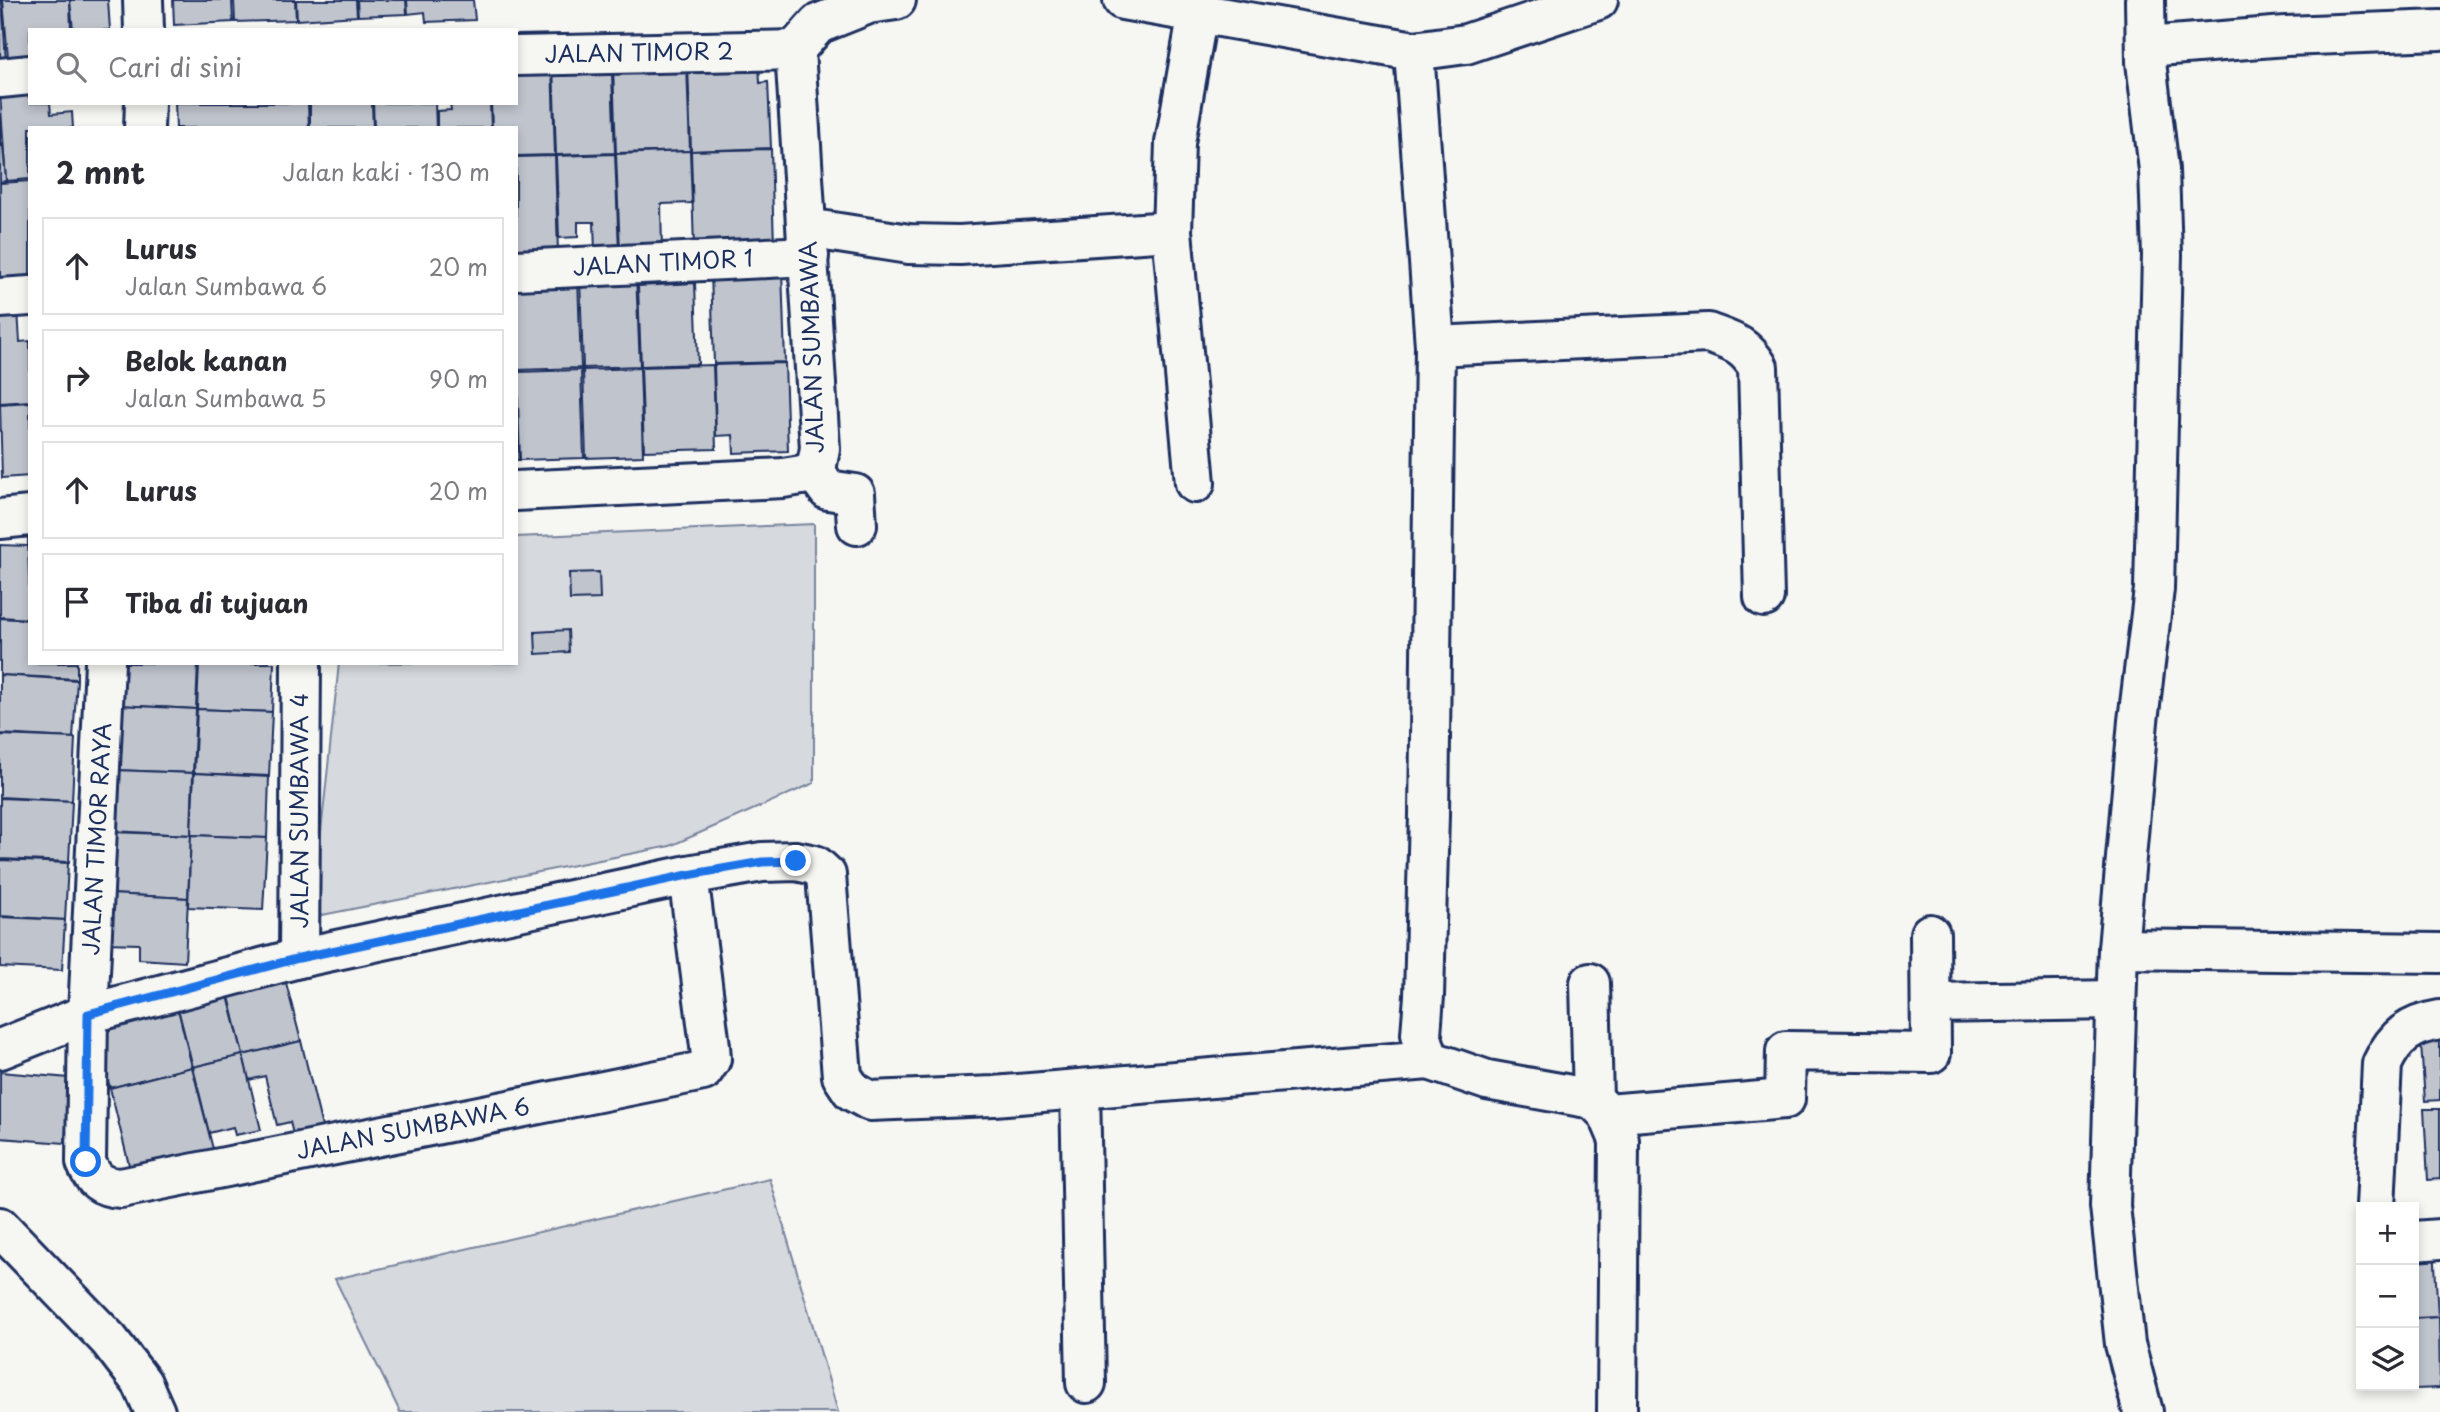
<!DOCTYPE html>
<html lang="id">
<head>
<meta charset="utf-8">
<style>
  :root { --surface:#fff; --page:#f2f2f3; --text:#2b2b33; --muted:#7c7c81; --line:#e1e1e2 }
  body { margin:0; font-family:"Playpen Sans",sans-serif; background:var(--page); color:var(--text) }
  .controls { position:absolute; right:21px; bottom:21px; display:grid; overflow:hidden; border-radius:0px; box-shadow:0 4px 10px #0003 }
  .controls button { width:63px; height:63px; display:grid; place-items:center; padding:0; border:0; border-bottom:2px solid var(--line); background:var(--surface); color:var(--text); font:35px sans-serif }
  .stop { position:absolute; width:21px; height:21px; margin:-16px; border:5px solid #1a73e8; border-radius:50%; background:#fff }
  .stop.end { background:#1a73e8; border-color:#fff; box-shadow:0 2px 7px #0008 }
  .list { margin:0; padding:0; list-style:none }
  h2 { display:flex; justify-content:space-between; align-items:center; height:91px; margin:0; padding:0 28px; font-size:30px }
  h2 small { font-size:23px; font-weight:400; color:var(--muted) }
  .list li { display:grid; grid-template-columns:46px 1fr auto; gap:21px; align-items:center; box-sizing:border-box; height:98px; margin:0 14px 14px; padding:0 14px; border:2px solid var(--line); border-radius:0px }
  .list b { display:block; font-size:26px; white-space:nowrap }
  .list p { margin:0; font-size:23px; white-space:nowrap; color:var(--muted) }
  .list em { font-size:23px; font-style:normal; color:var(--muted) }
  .icon { flex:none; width:38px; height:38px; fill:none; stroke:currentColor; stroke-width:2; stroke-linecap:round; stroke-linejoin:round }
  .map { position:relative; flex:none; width:2440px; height:1412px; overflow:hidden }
  .search { position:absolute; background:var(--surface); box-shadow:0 4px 10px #0003; left:28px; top:28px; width:490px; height:77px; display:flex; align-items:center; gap:18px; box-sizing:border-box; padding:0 24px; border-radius:0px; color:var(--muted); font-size:26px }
  .panel { position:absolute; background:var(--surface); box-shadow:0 4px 10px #0003; left:28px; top:126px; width:490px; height:539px; border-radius:0px }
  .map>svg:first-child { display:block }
  .green { fill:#d6d9dd; stroke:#78849e; stroke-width:2 }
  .building { fill:#c0c4cd; stroke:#1b2f5e; stroke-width:2 }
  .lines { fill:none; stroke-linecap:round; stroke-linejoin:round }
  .street-casing { stroke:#1b2f5e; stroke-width:44 }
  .street { stroke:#f6f6f2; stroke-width:38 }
  .route { stroke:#1a73e8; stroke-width:9 }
  .labels { text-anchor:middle; stroke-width:5; stroke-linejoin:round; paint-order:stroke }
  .street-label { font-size:23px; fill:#1b2f5e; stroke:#f6f6f2 }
</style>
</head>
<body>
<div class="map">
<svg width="2440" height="1412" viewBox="0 0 2440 1412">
  <rect width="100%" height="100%" fill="#f6f6f2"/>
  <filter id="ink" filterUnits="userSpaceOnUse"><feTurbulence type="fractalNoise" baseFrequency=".0143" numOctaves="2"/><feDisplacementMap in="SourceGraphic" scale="14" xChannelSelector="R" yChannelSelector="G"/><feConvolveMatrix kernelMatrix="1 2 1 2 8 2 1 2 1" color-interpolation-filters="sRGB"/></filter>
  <g filter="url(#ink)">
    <!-- green -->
    <g class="green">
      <path d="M 814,524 L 814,783 L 670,846 L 312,917 L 339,663 L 516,663 L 516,537 Z"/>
      <path d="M 770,1179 L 838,1412 L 400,1412 L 335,1279 Z"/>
    </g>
    <!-- building -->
    <g class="building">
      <path d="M 0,0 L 2,0 L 6,62 L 0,63 Z"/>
      <path d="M 3,0 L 70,0 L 71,30 L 30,30 L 30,57 L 8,58 Z"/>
      <path d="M 70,0 L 108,0 L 110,30 L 73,30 Z"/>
      <path d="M 173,0 L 232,0 L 233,22 L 174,25 Z"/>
      <path d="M 234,0 L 295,0 L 296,20 L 235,22 Z"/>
      <path d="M 296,0 L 356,0 L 357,16 L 297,20 Z"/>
      <path d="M 357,0 L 406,0 L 407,14 L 358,16 Z"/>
      <path d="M 407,0 L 473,0 L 475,20 L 426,22 L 425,12 L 408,14 Z"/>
      <path d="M 578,62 L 578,75 L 612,74 L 615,153 L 556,155 L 553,63 Z"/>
      <path d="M 759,62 L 760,83 L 768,82 L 771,148 L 691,151 L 688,64 Z"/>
      <path d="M 552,63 L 555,155 L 516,156 L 516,128 L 492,128 L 491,103 L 516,103 L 516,64 Z"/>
      <path d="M 687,64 L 690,151 L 616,153 L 613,66 Z"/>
      <path d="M 30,90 L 30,103 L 50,103 L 51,114 L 72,112 L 73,128 L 30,128 L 30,179 L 6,181 L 0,93 Z"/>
      <path d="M 175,103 L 308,103 L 309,128 L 176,128 Z"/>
      <path d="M 310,103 L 372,103 L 373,128 L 310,128 Z"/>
      <path d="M 373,103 L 435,103 L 436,128 L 374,128 Z"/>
      <path d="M 450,103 L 490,103 L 491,128 L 437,128 L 437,111 L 451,110 Z"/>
      <path d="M 0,113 L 6,181 L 0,182 Z"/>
      <path d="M 771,149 L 774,246 L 694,249 L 691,151 Z"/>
      <path d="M 690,151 L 692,203 L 661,204 L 662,250 L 620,251 L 616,154 Z"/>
      <path d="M 615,154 L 619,251 L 595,252 L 594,222 L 578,222 L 578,237 L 559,238 L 556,156 Z"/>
      <path d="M 555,156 L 558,253 L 516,254 L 516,157 Z"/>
      <path d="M 30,181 L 30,276 L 0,278 L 0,183 Z"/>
      <path d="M 782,270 L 785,362 L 714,364 L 711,272 Z"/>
      <path d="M 636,275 L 640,366 L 583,368 L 580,278 Z"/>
      <path d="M 578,278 L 581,368 L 517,370 L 516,280 Z"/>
      <path d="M 695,283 L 698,364 L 641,366 L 638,286 Z"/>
      <path d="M 18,310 L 20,342 L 30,341 L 30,401 L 0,403 L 0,312 Z"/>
      <path d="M 785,363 L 788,451 L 734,453 L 733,435 L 716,436 L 714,365 Z"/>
      <path d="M 713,365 L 716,449 L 644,451 L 641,367 Z"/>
      <path d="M 640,368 L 643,456 L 586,458 L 583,370 Z"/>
      <path d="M 581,370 L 584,458 L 520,460 L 517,372 Z"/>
      <path d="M 516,381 L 519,460 L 516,460 Z"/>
      <path d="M 30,402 L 30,476 L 2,478 L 0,404 Z"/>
      <path d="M 28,538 L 30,619 L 0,617 L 0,545 L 28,546 Z"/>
      <path d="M 599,572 L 600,599 L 570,600 L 569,573 Z"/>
      <path d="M 0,618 L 30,620 L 30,663 L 77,663 L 77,679 L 0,675 Z"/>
      <path d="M 568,630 L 569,652 L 536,654 L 535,632 Z"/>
      <path d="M 119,663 L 198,663 L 196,709 L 117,705 Z"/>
      <path d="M 199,663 L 274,663 L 272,712 L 197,709 Z"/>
      <path d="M 0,675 L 77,680 L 73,738 L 0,734 Z"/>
      <path d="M 117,705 L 196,709 L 193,773 L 114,770 Z"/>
      <path d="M 197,709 L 272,712 L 269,776 L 194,773 Z"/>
      <path d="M 0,735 L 75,738 L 72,801 L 0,797 Z"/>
      <path d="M 114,770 L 193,773 L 191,835 L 111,831 Z"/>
      <path d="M 194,773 L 269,777 L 267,838 L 191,835 Z"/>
      <path d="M 0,798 L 72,801 L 69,862 L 0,859 Z"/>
      <path d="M 111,832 L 191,835 L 188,898 L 109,894 Z"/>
      <path d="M 191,835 L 267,838 L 263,910 L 188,907 Z"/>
      <path d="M 0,860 L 68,863 L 65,920 L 0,916 Z"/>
      <path d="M 109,894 L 188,898 L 185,962 L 139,959 L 139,944 L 106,943 Z"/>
      <path d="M 0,917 L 65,920 L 62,970 L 0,967 Z"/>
      <path d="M 284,975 L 301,1041 L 243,1055 L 227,988 Z"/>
      <path d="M 226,988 L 243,1055 L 193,1067 L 176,1001 Z"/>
      <path d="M 176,1001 L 192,1067 L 110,1088 L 93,1021 Z"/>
      <path d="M 2440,1029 L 2440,1100 L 2425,1101 L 2420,1030 Z"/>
      <path d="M 301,1041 L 322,1127 L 293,1134 L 290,1122 L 277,1125 L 265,1076 L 249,1080 L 243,1055 Z"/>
      <path d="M 243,1055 L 261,1130 L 235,1135 L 233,1127 L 209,1133 L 193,1067 Z"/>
      <path d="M 192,1067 L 214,1153 L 131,1173 L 110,1088 Z"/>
      <path d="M 0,1072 L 69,1078 L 65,1143 L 0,1138 Z"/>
      <path d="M 2424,1109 L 2440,1109 L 2440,1179 L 2428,1180 Z"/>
      <path d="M 2434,1246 L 2438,1317 L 2414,1318 L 2414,1247 Z"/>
      <path d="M 2439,1317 L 2440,1388 L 2415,1389 L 2414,1319 Z"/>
    </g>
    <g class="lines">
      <!-- street casing -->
      <g class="street-casing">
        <g id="street">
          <path d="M 143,0 L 144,30"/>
          <path d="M 1123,0 L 1414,51 L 1466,44 L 1598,0"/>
          <path d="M 2146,47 L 2286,36 L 2440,30"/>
          <path d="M 795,50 L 818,24 L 868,4 L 896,0"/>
          <path d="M 1414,51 L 1435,346 L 1429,815 L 1424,996 L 1421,1034 L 1429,1060 L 1487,1080 L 1593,1099 L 1608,1114 L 1619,1140 L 1617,1412"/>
          <path d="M 516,56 L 795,50"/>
          <path d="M 0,78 L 30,75"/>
          <path d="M 144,128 L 145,103"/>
          <path d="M 807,228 L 909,244 L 960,245 L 1172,231"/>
          <path d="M 516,270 L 809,256"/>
          <path d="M 0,298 L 30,296"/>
          <path d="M 1435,346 L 1708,333 C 1732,342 1744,344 1758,367 L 1764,597"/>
          <path d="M 816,470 L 820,479 L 828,490 L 855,494 L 857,525"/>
          <path d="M 1195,483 L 1172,231 L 1175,143 L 1198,12"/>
          <path d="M 516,491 L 783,478 L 802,475 L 816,470 L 820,448 L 795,50"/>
          <path d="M 0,519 L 30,516"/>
          <path d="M 105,663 L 88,1014 L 86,1162 C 93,1180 101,1187 121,1188 L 703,1071 L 711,1059 L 710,1046 L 688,875"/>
          <path d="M 2118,949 L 2440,953"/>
          <path d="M 299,958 L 301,663"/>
          <path d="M 1590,983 L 1593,1099"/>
          <path d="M 1931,1003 L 2116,1000"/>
          <path d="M 0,1049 L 88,1014 L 299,958 L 688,875 L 762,862 L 796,861 L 815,865 L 826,875 L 842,1076 L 852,1091 L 870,1101 L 994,1096 L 1429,1060"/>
          <path d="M 1080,1089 L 1086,1383"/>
          <path d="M 1608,1114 L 1785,1099 L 1786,1051 L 1931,1053 L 1930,934"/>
          <path d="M 2375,1207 L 2382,1064 C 2395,1036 2410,1025 2440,1020"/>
          <path d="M 0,1227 L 109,1340 L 142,1383 L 155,1412"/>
          <path d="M 2414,1241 L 2440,1239"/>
          <path d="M 2143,1412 L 2125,1344 L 2110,1206 L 2118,949 L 2138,721 L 2154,589 L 2162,255 L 2159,170 L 2146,62 L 2145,0"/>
        </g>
      </g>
      <!-- street -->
      <use href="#street" class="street"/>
    </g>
  </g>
  <g class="lines" filter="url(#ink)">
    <!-- route -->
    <path class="route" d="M 86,1162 L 88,1014 L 299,958 L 688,875 L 762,862 L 796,861"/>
  </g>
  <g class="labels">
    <!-- street labels -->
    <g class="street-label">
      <text transform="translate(639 53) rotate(-1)" y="8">JALAN TIMOR 2</text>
      <text transform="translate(663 263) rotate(-3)" y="8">JALAN TIMOR 1</text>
      <text transform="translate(812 347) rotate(-92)" y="8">JALAN SUMBAWA</text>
      <text transform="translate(300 811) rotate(-90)" y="8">JALAN SUMBAWA 4</text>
      <text transform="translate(97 839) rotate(-87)" y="8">JALAN TIMOR RAYA</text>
      <text transform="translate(413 1129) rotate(-11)" y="8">JALAN SUMBAWA 6</text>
    </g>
  </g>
</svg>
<div class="controls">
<button>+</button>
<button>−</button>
<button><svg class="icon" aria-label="layers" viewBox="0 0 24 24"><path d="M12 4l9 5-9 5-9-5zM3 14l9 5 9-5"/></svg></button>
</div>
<div class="stop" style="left:86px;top:1162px"></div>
<div class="stop end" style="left:796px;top:861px"></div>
<div class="search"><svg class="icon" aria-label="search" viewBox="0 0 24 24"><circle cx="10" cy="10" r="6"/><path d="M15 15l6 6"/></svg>Cari di sini</div>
<section class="panel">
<h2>2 mnt<small>Jalan kaki · 130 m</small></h2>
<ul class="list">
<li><svg class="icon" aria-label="ahead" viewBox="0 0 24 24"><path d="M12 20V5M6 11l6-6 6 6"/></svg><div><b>Lurus</b><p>Jalan Sumbawa 6</p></div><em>20 m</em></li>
<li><svg class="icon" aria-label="right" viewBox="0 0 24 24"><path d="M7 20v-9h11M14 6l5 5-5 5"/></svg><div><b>Belok kanan</b><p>Jalan Sumbawa 5</p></div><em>90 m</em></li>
<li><svg class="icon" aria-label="ahead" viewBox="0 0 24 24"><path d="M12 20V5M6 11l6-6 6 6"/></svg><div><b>Lurus</b></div><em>20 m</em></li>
<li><svg class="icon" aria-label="arrive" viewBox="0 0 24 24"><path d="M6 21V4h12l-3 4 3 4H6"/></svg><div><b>Tiba di tujuan</b></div></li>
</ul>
</section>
</div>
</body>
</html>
